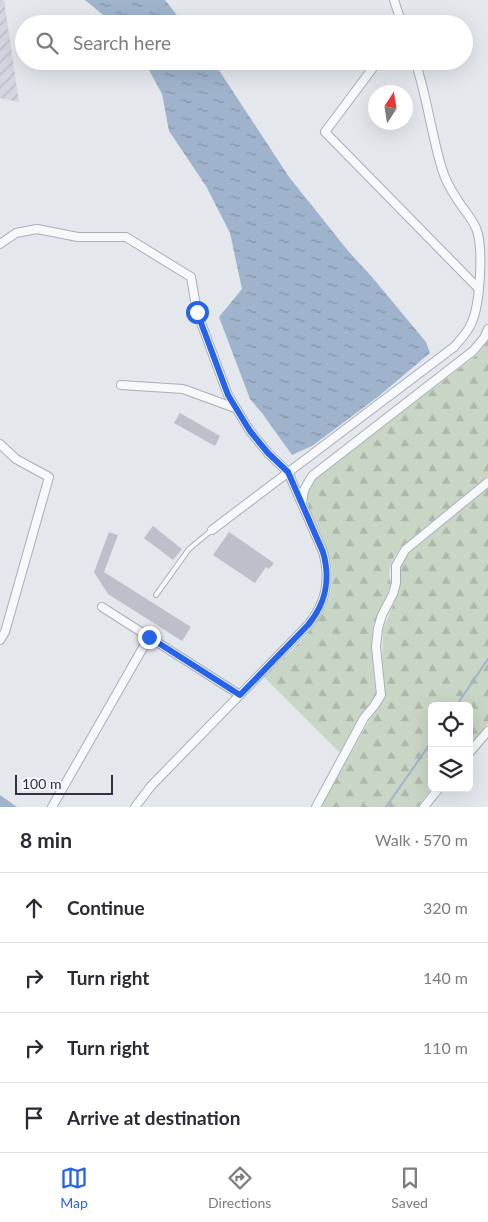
<!DOCTYPE html>
<html lang="en">
<head>
<meta charset="utf-8">
<style>
  :root { --surface:#fff; --page:#f2f2f3; --text:#2b2b33; --muted:#7c7c81; --line:#e1e1e2; --accent:#2563eb }
  body { margin:0; font-family:Lato,sans-serif; background:var(--page); color:var(--text) }
  .controls { position:absolute; right:15px; bottom:15px; display:grid; overflow:hidden; border-radius:8px; box-shadow:0 5px 20px #0002 }
  .controls button { width:45px; height:45px; display:grid; place-items:center; padding:0; border:0; border-bottom:1px solid var(--line); background:var(--surface); color:var(--text); font:25px sans-serif }
  .compass { position:absolute; left:368px; top:85px; width:45px; height:45px; border-radius:50%; background:var(--surface); box-shadow:0 5px 20px #0002; rotate:12deg }
  .scale { position:absolute; left:15px; bottom:12px; width:98px; box-sizing:border-box; padding-left:5px; border:2px solid #2b3445; border-top:0; font-size:14px; line-height:18px; white-space:nowrap; color:#2b3445; -webkit-text-stroke:4px #f4f6f9; paint-order:stroke }
  .stop { position:absolute; width:15px; height:15px; margin:-11px; border:4px solid #2563eb; border-radius:50%; background:#fff }
  .stop.end { background:#2563eb; border-color:#fff; box-shadow:0 1px 5px #0008 }
  .list { margin:0; padding:0; list-style:none }
  h2 { display:flex; justify-content:space-between; align-items:center; height:65px; margin:0; padding:0 20px; font-size:21px }
  h2 small { font-size:16px; font-weight:400; color:var(--muted) }
  .list li { display:grid; grid-template-columns:32px 1fr auto; gap:15px; align-items:center; box-sizing:border-box; height:70px; padding:0 20px; border-top:1px solid var(--line) }
  .list b { display:block; font-size:19px; white-space:nowrap }
  .list em { font-size:16px; font-style:normal; color:var(--muted) }
  .icon { flex:none; width:28px; height:28px; fill:none; stroke:currentColor; stroke-width:2; stroke-linecap:round; stroke-linejoin:round }
  .map { position:relative; flex:none; width:488px; height:807px; overflow:hidden }
  .search { position:absolute; background:var(--surface); box-shadow:0 5px 20px #0002; left:15px; right:15px; top:15px; height:55px; display:flex; align-items:center; gap:12px; box-sizing:border-box; padding:0 18px; border-radius:28px; color:var(--muted); font-size:19px }
  .sheet { height:345px; background:var(--surface) }
  nav { display:flex; justify-content:space-around; align-items:center; box-sizing:border-box; height:70px; border-top:1px solid var(--line); background:var(--surface); font-size:14px; color:var(--muted) }
  nav a { display:grid; justify-items:center; gap:2px }
  nav .on { color:var(--accent) }
  .map>svg:first-child { display:block }
  .industrial { fill:url(#industrial-furrows) }
  .forest { fill:url(#forest-firs) }
  .water { fill:url(#water-ripples) }
  .lines { fill:none; stroke-linecap:round; stroke-linejoin:round }
  .stream { stroke:#9fb4cc; stroke-width:2 }
  .building { fill:#bbc0ca }
  .service-casing { stroke:#a9aeb7; stroke-width:6 }
  .minor-casing { stroke:#a9aeb7; stroke-width:10 }
  .service { stroke:#f7f8fa; stroke-width:4 }
  .minor { stroke:#f7f8fa; stroke-width:8 }
  .route { stroke:#2563eb; stroke-width:6 }
</style>
</head>
<body>
<div class="map">
<svg width="488" height="807" viewBox="0 0 488 807">
  <defs>
    <pattern id="industrial-furrows" width="10" height="10" patternUnits="userSpaceOnUse" patternTransform="scale(1.25)"><rect width="10" height="10" fill="#d2d6de"/><path d="M-1 1l2-2M0 10L10 0M9 11l2-2" fill="none" stroke="#b4b8c0"/></pattern>
    <pattern id="forest-firs" width="22" height="20" patternUnits="userSpaceOnUse" patternTransform="scale(1.25)"><rect width="22" height="20" fill="#c9d6c5"/><path d="M5 1l3.5 6h-7zM16 11l3.5 6h-7z" fill="#adb8ab"/></pattern>
    <pattern id="water-ripples" width="26" height="14" patternUnits="userSpaceOnUse" patternTransform="scale(1.25)"><rect width="26" height="14" fill="#9fb4cc"/><path d="M2 4q2-2 4 0t4 0M15 11q2-2 4 0t4 0" fill="none" stroke="#8293a7"/></pattern>
  </defs>
  <rect width="100%" height="100%" fill="#e4e7ec"/>
  <!-- industrial -->
  <path class="industrial" d="M 0,0 L 4,0 L 19,102 L 0,98 Z"/>
  <!-- forest -->
  <g class="forest">
    <path d="M 488,341 L 488,476 L 401,547 L 395,555 L 391,564 L 389,574 L 391,583 L 388,593 L 378,613 L 373,627 L 371,647 L 376,694 L 370,704 L 360,715 L 340,753 L 264,677 C 295,646 341,613 331,563 C 327,544 317,526 309,509 C 306,495 309,485 319,476 L 477,355 Z"/>
    <path d="M 488,488 L 488,724 L 469,745 L 469,706 L 432,706 L 432,788 L 418,807 L 321,807 L 369,721 L 378,709 L 385,697 L 382,665 L 383,629 L 397,596 L 400,583 L 400,567 L 408,554 Z"/>
  </g>
  <!-- water -->
  <g class="water">
    <path d="M 85,0 L 165,0 L 184,24 L 114,24 Z"/>
    <path d="M 144,61 L 213,61 L 289,177 L 349,252 L 372,277 L 426,342 L 430,353 L 379,396 L 312,446 L 292,455 L 262,413 L 250,399 L 219,317 L 242,289 L 230,233 L 206,186 L 169,131 L 162,94 Z"/>
    <path d="M 0,795 L 17,807 L 0,807 Z"/>
  </g>
  <g class="lines">
    <!-- stream -->
    <g class="stream">
      <path d="M 456,706 L 488,659"/>
      <path d="M 386,807 L 432,741"/>
    </g>
  </g>
  <!-- building -->
  <g class="building">
    <path d="M 180,413 L 220,436 L 215,446 L 174,423 Z"/>
    <path d="M 153,526 L 182,549 L 173,560 L 144,538 Z"/>
    <path d="M 109,532 L 118,535 L 104,572 L 191,627 L 182,641 L 108,594 L 94,572 Z"/>
    <path d="M 229,532 L 274,563 L 269,569 L 266,567 L 255,583 L 213,555 Z"/>
  </g>
  <g class="lines">
    <!-- service casing -->
    <g class="service-casing">
      <path id="service" d="M 156,595 L 189,549 L 212,530"/>
    </g>
    <!-- minor casing -->
    <g class="minor-casing">
      <g id="minor">
        <path d="M 394,0 L 402,24"/>
        <path d="M 378,61 L 325,132 L 478,288"/>
        <path d="M 0,244 L 16,233 L 37,229 L 78,237 L 126,237 L 191,277 L 197,312 L 228,395 L 250,431 L 268,453 L 288,472 L 323,552 C 331,580 326,603 308,625 L 151,786 L 135,807"/>
        <path d="M 121,385 L 183,389 L 235,408"/>
        <path d="M 0,444 L 16,459 L 49,477 L 5,632 L 0,640"/>
        <path d="M 302,503 L 304,490 L 312,476 L 473,351 L 484,338 L 488,329"/>
        <path d="M 212,530 L 454,347 C 461,339 468,332 472,322 C 480,303 484,247 476,228 C 471,217 463,209 457,199 C 451,190 445,179 442,169 C 431,133 427,96 415,61"/>
        <path d="M 102,607 L 240,695"/>
        <path d="M 469,753 L 488,731"/>
        <path d="M 52,807 L 149,637"/>
        <path d="M 316,807 L 364,718 L 374,706 L 381,695 L 376,647 L 378,628 L 382,615 L 393,594 L 396,583 L 396,566 L 405,550 L 488,482"/>
        <path d="M 424,807 L 439,788"/>
      </g>
    </g>
    <!-- service -->
    <use href="#service" class="service"/>
    <!-- minor -->
    <use href="#minor" class="minor"/>
  </g>
  <g class="lines">
    <!-- route -->
    <path class="route" d="M 149,637 L 240,695 L 308,625 C 326,603 331,580 323,552 L 288,472 L 268,453 L 250,431 L 228,395 L 197,312"/>
  </g>
</svg>
<div class="controls">
<button><svg class="icon" aria-label="locate" viewBox="0 0 24 24"><circle cx="12" cy="12" r="6"/><path d="M12 2v4M12 18v4M2 12h4M18 12h4"/></svg></button>
<button><svg class="icon" aria-label="layers" viewBox="0 0 24 24"><path d="M12 4l9 5-9 5-9-5zM3 14l9 5 9-5"/></svg></button>
</div>
<svg class="compass" viewBox="-18 -18 36 36"><path d="M0-13l5 13h-10z" fill="#e53935"/><path d="M0 13l5-13h-10z" fill="#7c7c81"/></svg>
<div class="scale">100 m</div>
<div class="stop" style="left:197px;top:312px"></div>
<div class="stop end" style="left:149px;top:637px"></div>
<div class="search"><svg class="icon" aria-label="search" viewBox="0 0 24 24"><circle cx="10" cy="10" r="6"/><path d="M15 15l6 6"/></svg>Search here</div>
</div>
<section class="sheet">
<h2>8 min<small>Walk · 570 m</small></h2>
<ul class="list">
<li><svg class="icon" aria-label="ahead" viewBox="0 0 24 24"><path d="M12 20V5M6 11l6-6 6 6"/></svg><div><b>Continue</b></div><em>320 m</em></li>
<li><svg class="icon" aria-label="right" viewBox="0 0 24 24"><path d="M7 20v-9h11M14 6l5 5-5 5"/></svg><div><b>Turn right</b></div><em>140 m</em></li>
<li><svg class="icon" aria-label="right" viewBox="0 0 24 24"><path d="M7 20v-9h11M14 6l5 5-5 5"/></svg><div><b>Turn right</b></div><em>110 m</em></li>
<li><svg class="icon" aria-label="arrive" viewBox="0 0 24 24"><path d="M6 21V4h12l-3 4 3 4H6"/></svg><div><b>Arrive at destination</b></div></li>
</ul>
</section>
<nav>
<a class="on"><svg class="icon" aria-label="map" viewBox="0 0 24 24"><path d="M3 6l6-2 6 2 6-2v14l-6 2-6-2-6 2zM9 4v14M15 6v14"/></svg>Map</a>
<a><svg class="icon" aria-label="directions" viewBox="0 0 24 24"><path d="M12 3l9 9-9 9-9-9zM9 14v-3h6M13 9l2 2-2 2"/></svg>Directions</a>
<a><svg class="icon" aria-label="saved" viewBox="0 0 24 24"><path d="M7 4h10v16l-5-4-5 4z"/></svg>Saved</a>
</nav>
</body>
</html>
